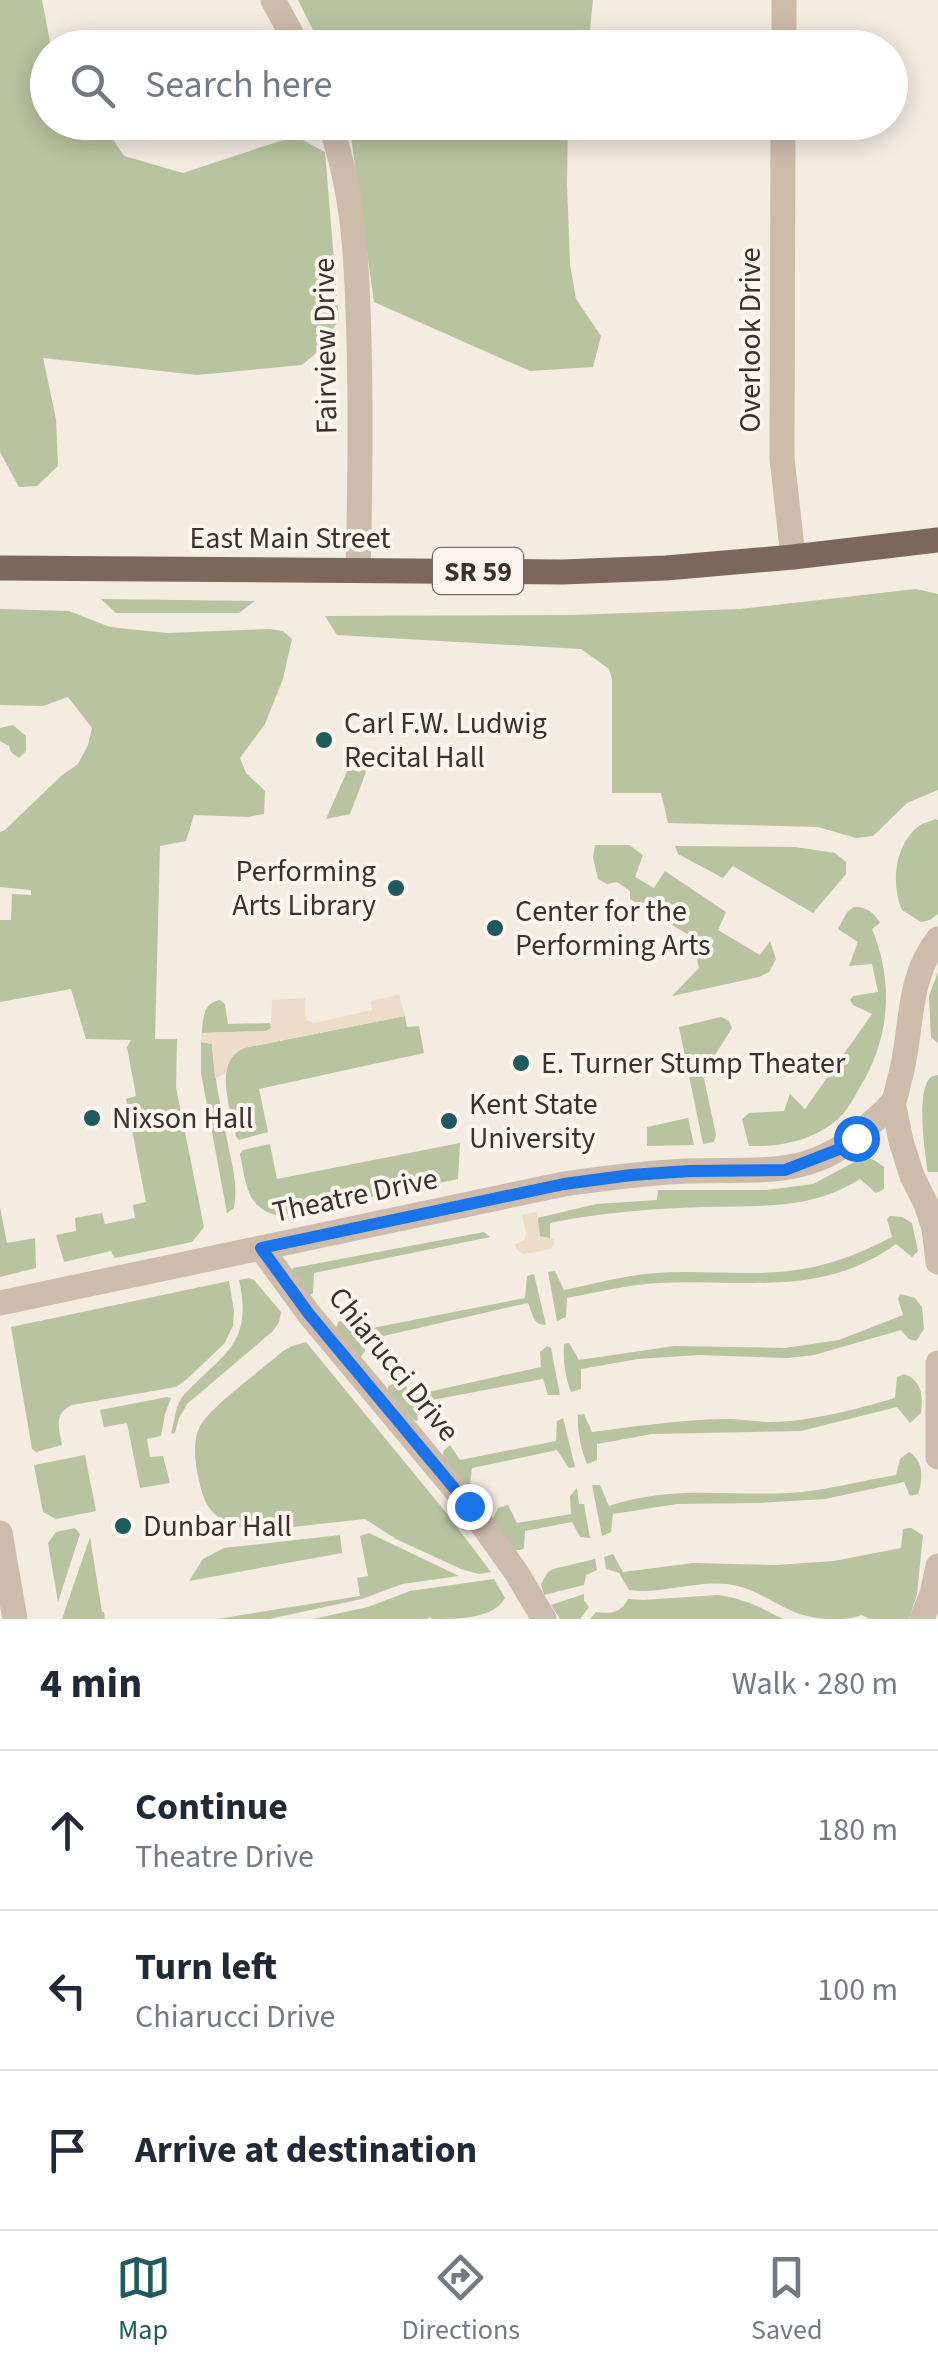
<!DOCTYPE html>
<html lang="en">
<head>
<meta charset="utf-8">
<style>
  :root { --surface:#fff; --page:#f2f2f3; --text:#1f2937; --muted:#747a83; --line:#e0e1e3; --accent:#1f5a5e }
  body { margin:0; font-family:"Source Sans 3",sans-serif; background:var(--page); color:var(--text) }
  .stop { position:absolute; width:30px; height:30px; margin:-22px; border:8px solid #1a73e8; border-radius:50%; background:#fff }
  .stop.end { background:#1a73e8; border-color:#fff; box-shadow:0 2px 10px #0008 }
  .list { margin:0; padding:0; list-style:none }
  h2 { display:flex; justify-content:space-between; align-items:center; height:130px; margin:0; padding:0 40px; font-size:42px }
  h2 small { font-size:32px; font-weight:400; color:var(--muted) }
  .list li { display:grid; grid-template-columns:65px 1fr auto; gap:30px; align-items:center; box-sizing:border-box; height:160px; padding:0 40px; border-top:2px solid var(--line) }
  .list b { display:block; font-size:38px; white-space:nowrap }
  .list p { margin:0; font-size:32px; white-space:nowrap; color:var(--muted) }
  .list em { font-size:32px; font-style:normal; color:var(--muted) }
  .icon { flex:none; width:55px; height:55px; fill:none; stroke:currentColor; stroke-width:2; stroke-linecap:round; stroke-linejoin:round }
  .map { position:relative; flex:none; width:938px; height:1619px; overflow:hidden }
  .search { position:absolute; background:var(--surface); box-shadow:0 5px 25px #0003; left:30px; right:30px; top:30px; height:110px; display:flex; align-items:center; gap:25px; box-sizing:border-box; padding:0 35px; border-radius:55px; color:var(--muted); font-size:38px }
  .sheet { height:610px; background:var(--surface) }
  nav { display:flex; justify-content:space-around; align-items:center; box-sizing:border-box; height:140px; border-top:2px solid var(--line); background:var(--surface); font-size:28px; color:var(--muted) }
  nav a { display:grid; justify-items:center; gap:5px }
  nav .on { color:var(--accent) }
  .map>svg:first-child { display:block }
  .green { fill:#b8c4a0 }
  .plaza { fill:#ecdcc8 }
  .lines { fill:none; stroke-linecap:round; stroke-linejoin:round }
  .minor { stroke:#cdbbac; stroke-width:25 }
  .major { stroke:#7d675c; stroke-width:25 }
  .route { stroke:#1a73e8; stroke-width:12 }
  .poi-dot { fill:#1f5a5e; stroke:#fbf5ee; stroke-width:4 }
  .labels { text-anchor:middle; stroke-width:8; stroke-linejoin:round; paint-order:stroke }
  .shield { fill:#fbf5ee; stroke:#756b66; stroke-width:2.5 }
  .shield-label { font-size:28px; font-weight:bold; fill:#3b302b }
  .street-label { font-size:30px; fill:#3b302b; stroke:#fbf5ee }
  .poi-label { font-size:30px; fill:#3b302b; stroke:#fbf5ee; text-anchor:start }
</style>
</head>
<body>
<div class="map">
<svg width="938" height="1619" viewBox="0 0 938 1619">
  <rect width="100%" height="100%" fill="#f4ebe1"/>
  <!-- green -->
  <g class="green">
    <path d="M 0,0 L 42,0 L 51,47 L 48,48 L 48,122 L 102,123 L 124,156 L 183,173 L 295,136 L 325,152 L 339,320 L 315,354 L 302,365 L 197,375 L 43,358 L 56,419 L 58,466 L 37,486 L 19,487 L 0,452 Z"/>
    <path d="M 298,0 L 593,0 L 588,47 L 322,48 Z"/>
    <path d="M 349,123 L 568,123 L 567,184 L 570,264 L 576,299 L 601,336 L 593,367 L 530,371 L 374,302 Z"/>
    <path d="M 916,589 L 938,594 L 938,790 L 907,803 L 873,836 L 856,838 L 818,827 L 668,823 L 661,793 L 612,793 L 612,679 L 609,669 L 581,649 L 337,635 L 325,616 L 572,615 L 740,609 Z"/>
    <path d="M 101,599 L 255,601 L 239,613 L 116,613 Z"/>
    <path d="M 0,609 L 69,611 L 110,627 L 167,633 L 270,629 L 283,631 L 292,639 L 283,679 L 265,724 L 240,758 L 246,773 L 265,791 L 264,814 L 247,817 L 194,815 L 186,841 L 160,846 L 155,1039 L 177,1039 L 176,1087 L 204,1227 L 192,1242 L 115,1258 L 111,1251 L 64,1262 L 56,1235 L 76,1231 L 75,1218 L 102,1213 L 105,1224 L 135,1218 L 133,1205 L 146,1202 L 126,1099 L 136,1096 L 127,1047 L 131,1040 L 86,1039 L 71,989 L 0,1002 L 0,920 L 11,920 L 12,894 L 31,895 L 31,890 L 0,887 L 0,832 L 5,830 L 62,775 L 78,764 L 88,745 L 92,728 L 68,697 L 43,706 L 0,705 Z"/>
    <path d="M 13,725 L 26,736 L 26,751 L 19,758 L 11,752 L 9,746 L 0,741 L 0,728 Z"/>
    <path d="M 362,766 L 366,772 L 350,814 L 326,819 L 348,769 L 360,772 Z"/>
    <path d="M 935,819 L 938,820 L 938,914 L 930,920 L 921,922 L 902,910 C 891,884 894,845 919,826 C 924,822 930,822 935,819 Z"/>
    <path d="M 595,845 L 629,845 L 643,855 L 635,877 L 654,888 L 665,871 L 726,912 L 718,930 L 760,955 L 770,941 L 776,959 L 769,972 L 759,977 L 672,996 L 699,968 L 692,937 L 630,899 L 630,891 L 617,882 L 607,884 L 598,879 L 593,857 Z"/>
    <path d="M 675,846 L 795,847 L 835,853 L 846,862 L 846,874 L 813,913 L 733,866 L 723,878 L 678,854 Z"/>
    <path d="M 854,907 C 868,907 874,913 880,923 L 872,929 C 894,981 890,1039 860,1087 C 854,1098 847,1111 838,1119 C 813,1141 780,1147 749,1146 L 742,1119 L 749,1113 L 784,1111 L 790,1094 L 805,1109 L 872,1014 L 853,1005 L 850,1000 L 853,996 L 878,992 L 872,964 L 849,966 L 858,942 L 838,929 L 847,912 Z"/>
    <path d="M 938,972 L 938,1043 L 931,1037 L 929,996 Z"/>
    <path d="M 220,1000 L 225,1004 L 228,1024 L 270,1023 L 271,1028 L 266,1031 L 202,1033 C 203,1018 203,1003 220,1000 Z"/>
    <path d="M 405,1016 L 407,1027 L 419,1026 L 424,1053 L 259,1089 L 268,1132 L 239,1140 L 236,1136 C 231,1110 212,1062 244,1048 Z"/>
    <path d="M 721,1017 L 729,1021 L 732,1028 L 703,1074 L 716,1135 L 714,1142 L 703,1144 L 679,1027 Z"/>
    <path d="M 201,1042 L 212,1044 C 214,1078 222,1112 228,1145 C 233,1167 238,1187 234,1208 L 227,1213 L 201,1073 Z"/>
    <path d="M 938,1075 L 938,1172 L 928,1172 C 925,1154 916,1091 930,1078 C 932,1076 935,1076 938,1075 Z"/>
    <path d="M 688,1118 L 694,1145 L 647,1146 L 647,1127 Z"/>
    <path d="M 460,1143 L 458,1179 L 279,1216 C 246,1209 246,1183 240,1154 L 243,1150 L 270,1144 L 277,1179 Z"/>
    <path d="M 864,1157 L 874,1160 L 884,1167 L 884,1189 L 876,1193 L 860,1179 C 809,1211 761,1205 703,1207 C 652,1209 601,1212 550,1223 L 550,1238 L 540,1237 L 537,1218 L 596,1204 L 657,1200 L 658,1190 L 766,1190 L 813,1184 Z"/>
    <path d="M 0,1207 L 7,1243 L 35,1238 L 36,1268 L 0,1277 Z"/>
    <path d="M 890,1216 L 902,1217 L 912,1223 L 918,1251 L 912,1257 L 896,1244 C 820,1299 744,1278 658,1283 C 628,1285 597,1292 567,1298 L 566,1317 L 557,1321 L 548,1272 L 555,1271 L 564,1290 C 594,1284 625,1275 656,1273 C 700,1270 745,1276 789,1271 C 826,1267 859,1254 892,1237 L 887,1219 Z"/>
    <path d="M 484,1232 L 490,1237 L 314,1273 L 313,1293 L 308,1296 L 290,1282 L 293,1268 Z"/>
    <path d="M 534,1274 L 546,1325 C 532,1325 533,1313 528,1303 L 366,1340 L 365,1351 L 359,1359 L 334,1334 L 338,1322 L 344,1320 L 348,1322 L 352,1332 L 525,1298 L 527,1276 Z"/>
    <path d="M 249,1278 L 254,1280 L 281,1312 L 279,1322 L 273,1331 L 187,1404 L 179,1418 L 175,1433 L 171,1434 L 177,1407 L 182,1397 C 221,1354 254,1346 239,1280 Z"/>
    <path d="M 229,1281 L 234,1311 L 233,1326 L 224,1344 L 187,1379 L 176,1387 L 72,1405 C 53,1414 59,1427 62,1445 L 36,1452 L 32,1449 L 11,1327 Z"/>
    <path d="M 900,1294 L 915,1298 L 922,1307 L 924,1329 L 916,1341 L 909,1339 L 901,1330 L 814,1355 L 788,1358 L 698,1355 L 638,1359 L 581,1369 L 581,1389 L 571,1392 C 565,1377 563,1360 564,1344 L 569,1343 L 579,1360 L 674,1346 L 785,1348 L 839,1340 L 903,1315 L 898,1299 Z"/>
    <path d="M 306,1342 L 444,1510 L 491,1572 L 479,1574 L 461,1569 L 396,1539 L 365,1519 L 247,1532 L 237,1525 L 236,1519 L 222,1520 C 206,1508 204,1500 199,1481 C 195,1464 192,1442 200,1426 C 211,1406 264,1368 283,1351 L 292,1346 Z"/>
    <path d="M 547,1346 L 551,1348 L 560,1395 L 548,1395 L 543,1379 L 416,1403 L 418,1420 L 415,1421 L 388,1394 L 388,1387 L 396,1381 L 405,1383 L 410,1396 L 541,1367 L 540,1352 Z"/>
    <path d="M 904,1374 C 922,1381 923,1394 921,1413 L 910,1423 L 897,1407 L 801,1431 L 652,1434 L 597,1444 L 597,1460 L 587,1464 C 581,1449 577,1431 578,1415 L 584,1414 L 592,1432 C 637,1426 680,1420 725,1419 C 741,1419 757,1422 772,1422 C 814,1421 856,1409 895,1398 L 897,1377 Z"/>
    <path d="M 167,1397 L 171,1398 L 165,1414 L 161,1436 L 147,1439 L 150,1457 L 163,1456 L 170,1483 L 140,1488 L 127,1423 L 104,1427 L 100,1410 Z"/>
    <path d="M 563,1418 L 575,1467 L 569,1468 L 557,1450 L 472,1468 L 470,1485 L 461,1488 L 440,1465 L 444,1450 L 450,1445 L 460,1460 L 556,1441 L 557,1421 Z"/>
    <path d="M 909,1452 C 924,1461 923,1479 918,1494 L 910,1496 L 904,1482 L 825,1499 L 759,1503 L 677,1504 L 613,1514 L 611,1532 L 602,1536 L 592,1485 L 600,1485 L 609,1506 C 670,1485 726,1496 788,1493 C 824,1491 861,1481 896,1475 L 900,1459 Z"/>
    <path d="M 85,1455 L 96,1511 L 56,1519 L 43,1512 L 34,1465 Z"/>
    <path d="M 577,1488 L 579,1504 L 584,1504 L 590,1538 L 580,1537 L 572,1522 L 525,1531 L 524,1548 L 521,1550 L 511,1550 L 492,1521 L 498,1508 L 508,1505 L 517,1523 L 571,1514 L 570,1496 Z"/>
    <path d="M 75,1528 L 80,1534 L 58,1602 L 48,1543 L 56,1532 Z"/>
    <path d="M 911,1528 L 923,1535 L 917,1594 L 909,1619 L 869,1619 L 862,1615 C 852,1619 843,1619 832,1619 C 789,1619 774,1596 738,1586 C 702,1577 665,1595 629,1590 L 619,1573 L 606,1569 L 604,1557 L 613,1554 L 623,1572 L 693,1563 L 777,1565 L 834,1561 L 901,1548 L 903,1529 Z"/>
    <path d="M 369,1533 L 459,1576 L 402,1584 L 362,1599 L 269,1619 L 217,1619 L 360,1596 L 357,1578 L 368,1576 L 360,1536 Z"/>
    <path d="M 340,1535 L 342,1553 L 189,1581 L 203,1559 L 224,1548 Z"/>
    <path d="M 90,1537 L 102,1612 L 104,1612 L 105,1619 L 62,1619 Z"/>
    <path d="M 595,1559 L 597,1570 L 586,1575 L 584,1585 L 544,1595 L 541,1584 L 548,1572 L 553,1569 Z"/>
    <path d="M 494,1579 L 505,1598 C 494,1619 457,1619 432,1619 L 430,1617 L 427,1619 L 313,1619 L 368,1607 L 410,1591 Z"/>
    <path d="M 584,1594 L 584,1600 L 589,1607 L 580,1619 L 560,1619 L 551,1605 Z"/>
    <path d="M 718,1595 C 743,1598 762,1608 783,1619 L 590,1619 L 596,1612 C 610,1614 621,1613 628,1599 L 643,1600 Z"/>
  </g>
  <!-- plaza -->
  <g class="plaza">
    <path d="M 399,995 L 405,1016 L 244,1048 L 236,1052 L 230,1059 L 225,1074 L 215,1078 L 212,1044 L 201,1042 L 202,1033 L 266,1031 L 271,1028 L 272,1000 L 305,998 L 305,1015 L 307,1020 L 314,1023 L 372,1010 L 371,1001 Z"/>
    <path d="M 537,1212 L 540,1236 L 554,1239 L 554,1244 L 551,1249 L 523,1254 L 516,1249 L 515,1244 L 525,1240 L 526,1233 L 522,1215 Z"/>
  </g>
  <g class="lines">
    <!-- minor -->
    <g class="minor">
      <path d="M 273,0 L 299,48"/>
      <path d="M 784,48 L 784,0"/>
      <path d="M 329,122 C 355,193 357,266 359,341 C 361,417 360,494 358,570"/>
      <path d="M 783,122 L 782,458 L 793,557"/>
      <path d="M 893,1102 L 901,1141 L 912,1176 L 926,1204 L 934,1228 L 938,1262"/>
      <path d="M 261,1248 L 309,1314 L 469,1506 L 516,1572 L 544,1619"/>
      <path d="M 0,1303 L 564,1184 C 605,1178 645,1173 686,1171 C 755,1168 811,1181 867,1127 C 875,1119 888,1110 894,1100 C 897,1093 898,1084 900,1078 C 913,1030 906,979 938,939"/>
      <path d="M 938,1363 L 938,1457"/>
      <path d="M 0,1533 L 15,1619"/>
      <path d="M 922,1619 L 932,1594 L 938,1566"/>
    </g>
    <!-- major -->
    <path class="major" d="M 0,568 L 562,572 L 666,568 L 793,557 L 938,540"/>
  </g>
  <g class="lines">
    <!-- route -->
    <path class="route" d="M 469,1506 L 309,1314 L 261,1248 L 564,1184 L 631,1175 L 690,1171 L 785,1170 L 837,1150 L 856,1138"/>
  </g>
  <!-- markers -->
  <g class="poi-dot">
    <circle cx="324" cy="740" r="10"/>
    <circle cx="396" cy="888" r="10"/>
    <circle cx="495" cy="928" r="10"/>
    <circle cx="521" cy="1063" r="10"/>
    <circle cx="92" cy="1118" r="10"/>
    <circle cx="449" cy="1121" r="10"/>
    <circle cx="123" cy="1526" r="10"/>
  </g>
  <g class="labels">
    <!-- shield labels -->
    <rect class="shield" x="433" y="548" width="90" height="46" rx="8"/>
    <g class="shield-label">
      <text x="478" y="581">SR 59</text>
    </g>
    <!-- street labels -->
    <g class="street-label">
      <text transform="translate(750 340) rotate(-90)" y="10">Overlook Drive</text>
      <text transform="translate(325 346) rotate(-91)" y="10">Fairview Drive</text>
      <text x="290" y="548">East Main Street</text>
      <text transform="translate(355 1195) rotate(-12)" y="10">Theatre Drive</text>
      <text transform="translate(394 1364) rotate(51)" y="10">Chiarucci Drive</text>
    </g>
    <!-- poi labels -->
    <g class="poi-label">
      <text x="344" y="733">Carl F.W. Ludwig<tspan x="344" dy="34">Recital Hall</tspan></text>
      <text x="376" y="881" text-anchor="end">Performing<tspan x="376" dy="34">Arts Library</tspan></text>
      <text x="515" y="921">Center for the<tspan x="515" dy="34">Performing Arts</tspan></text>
      <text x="541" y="1073">E. Turner Stump Theater</text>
      <text x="469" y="1114">Kent State<tspan x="469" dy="34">University</tspan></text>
      <text x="112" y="1128">Nixson Hall</text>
      <text x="143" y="1536">Dunbar Hall</text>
    </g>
  </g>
</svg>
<div class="stop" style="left:856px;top:1138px"></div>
<div class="stop end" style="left:469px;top:1506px"></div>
<div class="search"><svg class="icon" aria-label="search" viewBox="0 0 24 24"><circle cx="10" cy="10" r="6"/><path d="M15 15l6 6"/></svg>Search here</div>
</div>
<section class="sheet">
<h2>4 min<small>Walk · 280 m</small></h2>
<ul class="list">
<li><svg class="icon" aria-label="ahead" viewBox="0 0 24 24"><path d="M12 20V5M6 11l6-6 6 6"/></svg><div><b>Continue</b><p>Theatre Drive</p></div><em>180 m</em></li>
<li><svg class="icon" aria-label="left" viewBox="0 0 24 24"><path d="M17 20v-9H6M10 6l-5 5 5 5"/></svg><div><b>Turn left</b><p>Chiarucci Drive</p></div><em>100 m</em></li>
<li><svg class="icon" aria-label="arrive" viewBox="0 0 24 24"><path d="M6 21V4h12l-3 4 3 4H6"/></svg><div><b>Arrive at destination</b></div></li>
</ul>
</section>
<nav>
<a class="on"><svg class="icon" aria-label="map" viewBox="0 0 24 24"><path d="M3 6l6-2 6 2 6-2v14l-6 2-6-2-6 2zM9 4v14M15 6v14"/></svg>Map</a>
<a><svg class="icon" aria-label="directions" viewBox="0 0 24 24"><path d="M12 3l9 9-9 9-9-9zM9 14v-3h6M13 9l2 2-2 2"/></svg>Directions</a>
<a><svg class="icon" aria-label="saved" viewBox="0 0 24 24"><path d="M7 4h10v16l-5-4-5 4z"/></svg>Saved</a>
</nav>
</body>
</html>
